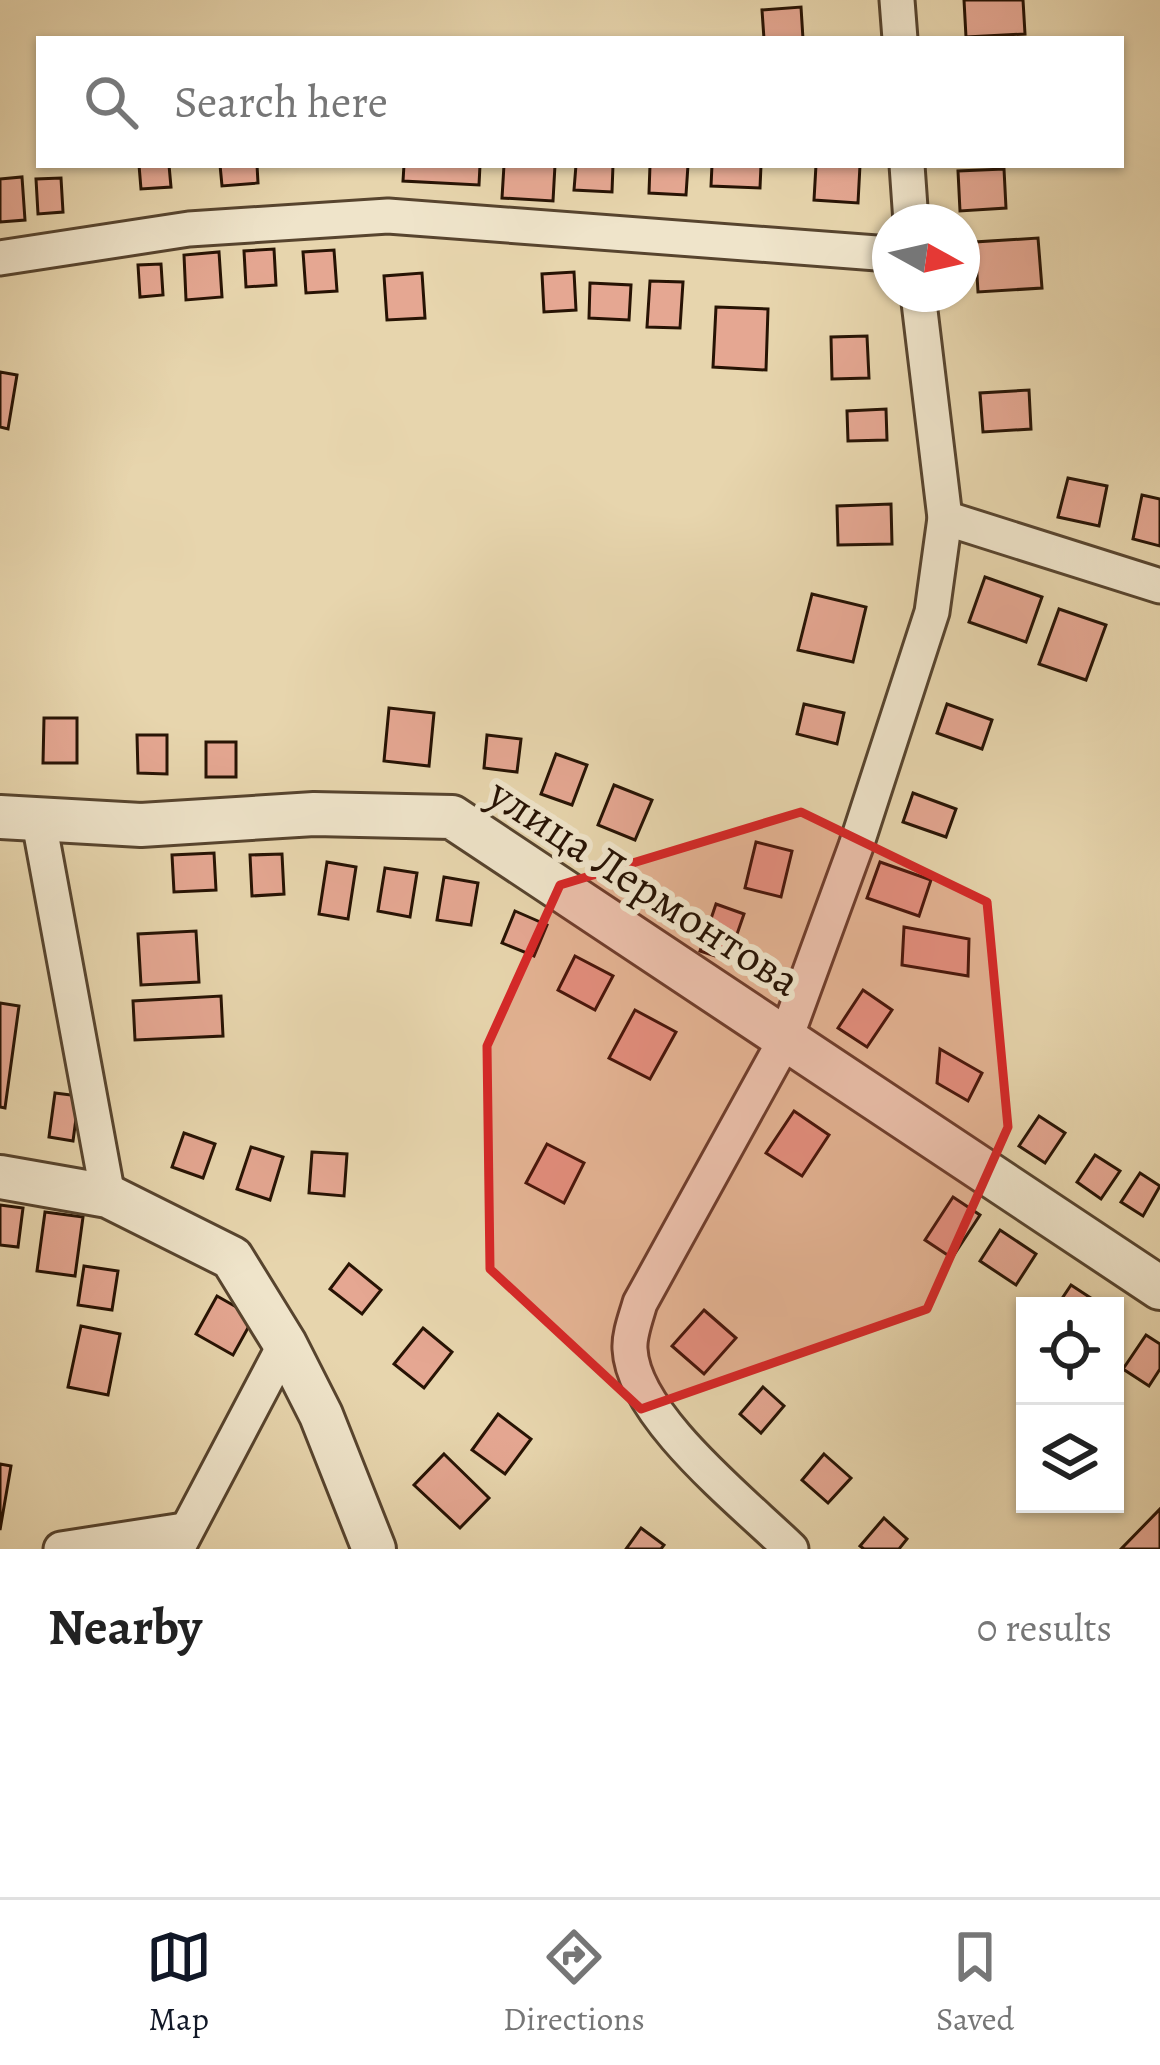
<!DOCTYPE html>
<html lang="en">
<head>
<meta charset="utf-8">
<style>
  :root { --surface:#fff; --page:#f6f6f6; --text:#222; --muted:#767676; --line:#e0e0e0; --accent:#111827 }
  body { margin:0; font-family:Alegreya,serif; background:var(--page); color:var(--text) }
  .controls { position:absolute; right:36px; bottom:36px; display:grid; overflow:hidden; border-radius:0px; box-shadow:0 3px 9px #0004 }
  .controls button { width:108px; height:108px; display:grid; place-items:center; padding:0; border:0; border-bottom:3px solid var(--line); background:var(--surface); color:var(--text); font:60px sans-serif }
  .compass { position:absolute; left:872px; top:204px; width:108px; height:108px; border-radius:50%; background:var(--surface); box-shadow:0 3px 9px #0004; rotate:98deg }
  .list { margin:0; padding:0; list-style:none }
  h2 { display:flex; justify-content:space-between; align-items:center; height:156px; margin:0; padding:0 48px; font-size:51px }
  h2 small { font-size:39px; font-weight:400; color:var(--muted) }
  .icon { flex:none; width:66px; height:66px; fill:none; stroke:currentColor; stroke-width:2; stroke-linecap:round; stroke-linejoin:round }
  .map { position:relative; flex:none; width:1160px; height:1549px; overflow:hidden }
  .search { position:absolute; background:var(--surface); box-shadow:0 3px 9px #0004; left:36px; right:36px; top:36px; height:132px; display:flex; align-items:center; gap:30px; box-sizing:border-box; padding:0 42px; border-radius:0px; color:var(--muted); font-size:45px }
  .sheet { height:348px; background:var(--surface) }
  nav { display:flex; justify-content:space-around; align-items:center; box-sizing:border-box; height:168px; border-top:3px solid var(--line); background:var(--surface); font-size:33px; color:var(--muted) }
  nav a { display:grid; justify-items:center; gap:6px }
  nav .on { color:var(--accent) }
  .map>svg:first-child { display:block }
  .building { fill:#e5a792; stroke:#271304; stroke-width:3 }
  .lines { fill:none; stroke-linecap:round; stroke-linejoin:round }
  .minor-casing { stroke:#57442e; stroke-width:39 }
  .tertiary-casing { stroke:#57442e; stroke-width:48 }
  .minor { stroke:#efe4ca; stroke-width:33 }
  .tertiary { stroke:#efe4ca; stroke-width:42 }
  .marked { fill:#d62828; fill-opacity:0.2; stroke:#d62828; stroke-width:9; stroke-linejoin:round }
  .labels { text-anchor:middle; stroke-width:12; stroke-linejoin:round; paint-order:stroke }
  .street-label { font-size:45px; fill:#271304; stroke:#efe4ca }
</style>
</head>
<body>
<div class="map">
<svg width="1160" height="1549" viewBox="0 0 1160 1549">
  <rect width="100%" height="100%" fill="#e7d5ad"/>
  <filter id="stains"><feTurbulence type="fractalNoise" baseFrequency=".00167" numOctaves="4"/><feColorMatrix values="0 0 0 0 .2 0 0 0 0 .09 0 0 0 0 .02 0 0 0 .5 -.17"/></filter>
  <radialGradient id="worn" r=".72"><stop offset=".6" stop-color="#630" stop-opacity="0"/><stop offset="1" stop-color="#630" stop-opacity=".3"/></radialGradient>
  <!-- building -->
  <g class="building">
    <path d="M 964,0 L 1023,0 L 1025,34 L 966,37 Z"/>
    <path d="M 801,7 L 803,39 L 764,39 L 762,10 Z"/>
    <path d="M 139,165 L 169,165 L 171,187 L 141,189 Z"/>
    <path d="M 220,165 L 257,165 L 258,183 L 222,186 Z"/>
    <path d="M 404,165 L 480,165 L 479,185 L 403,181 Z"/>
    <path d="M 504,165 L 555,165 L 553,201 L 502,198 Z"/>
    <path d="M 576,165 L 613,165 L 612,192 L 574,190 Z"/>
    <path d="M 650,165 L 688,165 L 686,195 L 649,193 Z"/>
    <path d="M 712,165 L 761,165 L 760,188 L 711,186 Z"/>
    <path d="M 816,165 L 860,165 L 858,203 L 814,200 Z"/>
    <path d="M 1004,169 L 1006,208 L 960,211 L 958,171 Z"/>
    <path d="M 22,177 L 25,220 L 0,222 L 0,179 Z"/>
    <path d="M 61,178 L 63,212 L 38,214 L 36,179 Z"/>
    <path d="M 1038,238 L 1042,288 L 978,292 L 975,242 Z"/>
    <path d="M 274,249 L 276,285 L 246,287 L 244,251 Z"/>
    <path d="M 334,250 L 337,291 L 306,293 L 303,252 Z"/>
    <path d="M 219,252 L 222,297 L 186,300 L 184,255 Z"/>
    <path d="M 161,264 L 163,295 L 140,297 L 138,265 Z"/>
    <path d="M 574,272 L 576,310 L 544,312 L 542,274 Z"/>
    <path d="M 422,273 L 425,318 L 387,320 L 384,276 Z"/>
    <path d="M 650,281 L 683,282 L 680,328 L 647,327 Z"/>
    <path d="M 590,283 L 631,285 L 629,320 L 589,318 Z"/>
    <path d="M 716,307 L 768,309 L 766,370 L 713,367 Z"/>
    <path d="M 867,336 L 869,378 L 832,379 L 831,337 Z"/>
    <path d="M 0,372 L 17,375 L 8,429 L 0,427 Z"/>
    <path d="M 1029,390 L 1031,429 L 983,432 L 980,393 Z"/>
    <path d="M 886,409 L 887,440 L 848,441 L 847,411 Z"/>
    <path d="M 1068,478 L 1107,486 L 1099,526 L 1058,517 Z"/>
    <path d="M 1142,495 L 1160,499 L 1160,546 L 1133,539 Z"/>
    <path d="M 891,504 L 892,544 L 838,545 L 837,506 Z"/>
    <path d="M 985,577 L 1042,597 L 1026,642 L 969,622 Z"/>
    <path d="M 812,594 L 866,607 L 853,662 L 798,650 Z"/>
    <path d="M 1059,609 L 1106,625 L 1086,680 L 1039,664 Z"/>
    <path d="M 804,704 L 844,713 L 837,744 L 797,734 Z"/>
    <path d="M 947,704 L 992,720 L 982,749 L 937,733 Z"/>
    <path d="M 389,708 L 434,713 L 429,766 L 384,761 Z"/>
    <path d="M 44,718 L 77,718 L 77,763 L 43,763 Z"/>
    <path d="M 137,735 L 167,735 L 167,774 L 138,773 Z"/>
    <path d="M 487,735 L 521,739 L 517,772 L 484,768 Z"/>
    <rect x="206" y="742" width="30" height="35"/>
    <path d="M 556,754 L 587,765 L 572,805 L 541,794 Z"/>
    <path d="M 614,785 L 652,800 L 635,840 L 598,825 Z"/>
    <path d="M 913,793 L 956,809 L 946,837 L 903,822 Z"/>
    <path d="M 756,842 L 792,851 L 781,897 L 745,888 Z"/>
    <path d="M 214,853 L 216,890 L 174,892 L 172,855 Z"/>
    <path d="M 282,854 L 284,894 L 252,896 L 250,855 Z"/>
    <path d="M 327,862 L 356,867 L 348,919 L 319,914 Z"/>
    <path d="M 880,862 L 931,880 L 919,916 L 867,898 Z"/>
    <path d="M 385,868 L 417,873 L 410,917 L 378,911 Z"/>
    <path d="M 444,877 L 478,883 L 471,925 L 437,920 Z"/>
    <path d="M 716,904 L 744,914 L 728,960 L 700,951 Z"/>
    <path d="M 515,911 L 547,925 L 534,956 L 502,943 Z"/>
    <path d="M 904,927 L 969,939 L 968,976 L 902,965 Z"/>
    <path d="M 196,931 L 199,982 L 141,985 L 138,934 Z"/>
    <path d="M 575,956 L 613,976 L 595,1010 L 558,990 Z"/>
    <path d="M 863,990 L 892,1010 L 867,1047 L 838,1028 Z"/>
    <path d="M 221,996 L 223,1036 L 135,1040 L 133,1001 Z"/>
    <path d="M 0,1003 L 19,1006 L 5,1108 L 0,1107 Z"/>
    <path d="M 635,1010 L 676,1032 L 650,1079 L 609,1058 Z"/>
    <path d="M 940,1049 L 982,1073 L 968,1101 L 937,1083 Z"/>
    <path d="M 55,1093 L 79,1096 L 73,1141 L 49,1137 Z"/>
    <path d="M 794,1111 L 829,1135 L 802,1176 L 766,1153 Z"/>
    <path d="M 1039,1116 L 1065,1133 L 1045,1163 L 1019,1146 Z"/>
    <path d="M 184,1133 L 215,1144 L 203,1178 L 172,1167 Z"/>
    <path d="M 547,1144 L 584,1163 L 564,1203 L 526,1183 Z"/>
    <path d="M 251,1147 L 283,1157 L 270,1200 L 237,1189 Z"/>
    <path d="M 312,1152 L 347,1154 L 344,1196 L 309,1193 Z"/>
    <path d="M 1095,1155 L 1120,1171 L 1101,1199 L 1077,1182 Z"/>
    <path d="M 1140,1173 L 1160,1186 L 1143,1216 L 1121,1202 Z"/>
    <path d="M 953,1197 L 980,1215 L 952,1258 L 925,1240 Z"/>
    <path d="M 0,1205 L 23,1208 L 18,1247 L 0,1245 Z"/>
    <path d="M 45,1212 L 83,1217 L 75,1276 L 37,1271 Z"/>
    <path d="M 1000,1230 L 1036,1254 L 1016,1285 L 980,1261 Z"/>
    <path d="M 349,1264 L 381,1290 L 362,1314 L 330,1289 Z"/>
    <path d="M 84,1266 L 118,1271 L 112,1310 L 78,1305 Z"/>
    <path d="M 1071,1285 L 1100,1304 L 1099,1306 L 1057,1306 Z"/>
    <path d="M 217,1296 L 254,1317 L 233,1355 L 196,1334 Z"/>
    <path d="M 704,1310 L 736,1338 L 704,1374 L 672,1346 Z"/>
    <path d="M 81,1326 L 120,1334 L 108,1395 L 68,1387 Z"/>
    <path d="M 423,1328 L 452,1352 L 424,1388 L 394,1364 Z"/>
    <path d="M 1146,1335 L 1160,1344 L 1160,1369 L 1149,1386 L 1123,1369 Z"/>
    <path d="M 763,1387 L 784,1406 L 761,1433 L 740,1414 Z"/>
    <path d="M 498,1414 L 531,1439 L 505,1474 L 472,1450 Z"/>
    <path d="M 444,1454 L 489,1498 L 460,1528 L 414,1485 Z"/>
    <path d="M 824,1454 L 851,1478 L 828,1503 L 802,1480 Z"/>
    <path d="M 0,1464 L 11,1466 L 0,1530 Z"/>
    <path d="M 1160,1509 L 1160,1549 L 1121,1549 Z"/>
    <path d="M 884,1518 L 907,1539 L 899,1549 L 864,1549 L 860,1546 Z"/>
    <path d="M 641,1528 L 664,1545 L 661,1549 L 626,1549 Z"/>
  </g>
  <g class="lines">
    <!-- minor casing -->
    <g class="minor-casing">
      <g id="minor">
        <path d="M 897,0 L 900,39"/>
        <path d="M 907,165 L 911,222"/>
        <path d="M 0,258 L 189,229 L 388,216 L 890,254"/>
        <path d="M 945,518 L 1160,586"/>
        <path d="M 39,822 L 108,1196"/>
        <path d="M 61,1549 L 184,1530"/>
        <path d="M 177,1549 L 285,1344"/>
        <path d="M 791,1549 C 744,1503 633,1416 630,1349 C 629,1335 636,1317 640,1303 L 785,1040 L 856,846 L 932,612 L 945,518 L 918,294"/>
      </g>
    </g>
    <!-- tertiary casing -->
    <g class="tertiary-casing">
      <g id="tertiary">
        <path d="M 0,817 L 141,825 L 314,814 L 452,817 L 1160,1288"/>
        <path d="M 0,1177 L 108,1196 L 232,1258 L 285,1344 L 321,1415 L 374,1549"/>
      </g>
    </g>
    <!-- minor -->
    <use href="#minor" class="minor"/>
    <!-- tertiary -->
    <use href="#tertiary" class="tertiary"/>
  </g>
  <!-- marked area -->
  <path class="marked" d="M 801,812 L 987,902 L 1008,1127 L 927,1309 L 641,1409 L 490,1269 L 487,1046 L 560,885 Z"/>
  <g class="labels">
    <!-- street labels -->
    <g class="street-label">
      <text transform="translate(645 886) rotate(33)" y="16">улица Лермонтова</text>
    </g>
  </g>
  <rect width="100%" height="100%" filter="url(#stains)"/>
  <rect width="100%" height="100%" fill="url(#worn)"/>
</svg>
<div class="controls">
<button><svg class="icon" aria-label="locate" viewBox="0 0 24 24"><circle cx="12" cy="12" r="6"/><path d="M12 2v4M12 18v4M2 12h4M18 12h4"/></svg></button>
<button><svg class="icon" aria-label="layers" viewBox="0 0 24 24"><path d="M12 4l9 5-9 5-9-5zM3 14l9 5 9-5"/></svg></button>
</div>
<svg class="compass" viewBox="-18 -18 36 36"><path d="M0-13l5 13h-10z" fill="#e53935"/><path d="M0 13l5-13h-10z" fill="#767676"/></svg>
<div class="search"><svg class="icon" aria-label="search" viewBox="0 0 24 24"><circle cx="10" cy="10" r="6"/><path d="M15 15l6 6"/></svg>Search here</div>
</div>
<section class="sheet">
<h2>Nearby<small>0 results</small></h2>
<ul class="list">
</ul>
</section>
<nav>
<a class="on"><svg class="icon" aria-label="map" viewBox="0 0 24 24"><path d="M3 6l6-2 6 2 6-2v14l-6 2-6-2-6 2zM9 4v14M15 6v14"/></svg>Map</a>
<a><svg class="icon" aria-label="directions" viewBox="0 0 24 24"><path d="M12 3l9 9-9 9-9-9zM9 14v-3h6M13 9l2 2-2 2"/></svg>Directions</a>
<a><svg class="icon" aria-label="saved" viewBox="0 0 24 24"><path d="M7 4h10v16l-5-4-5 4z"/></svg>Saved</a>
</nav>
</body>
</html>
